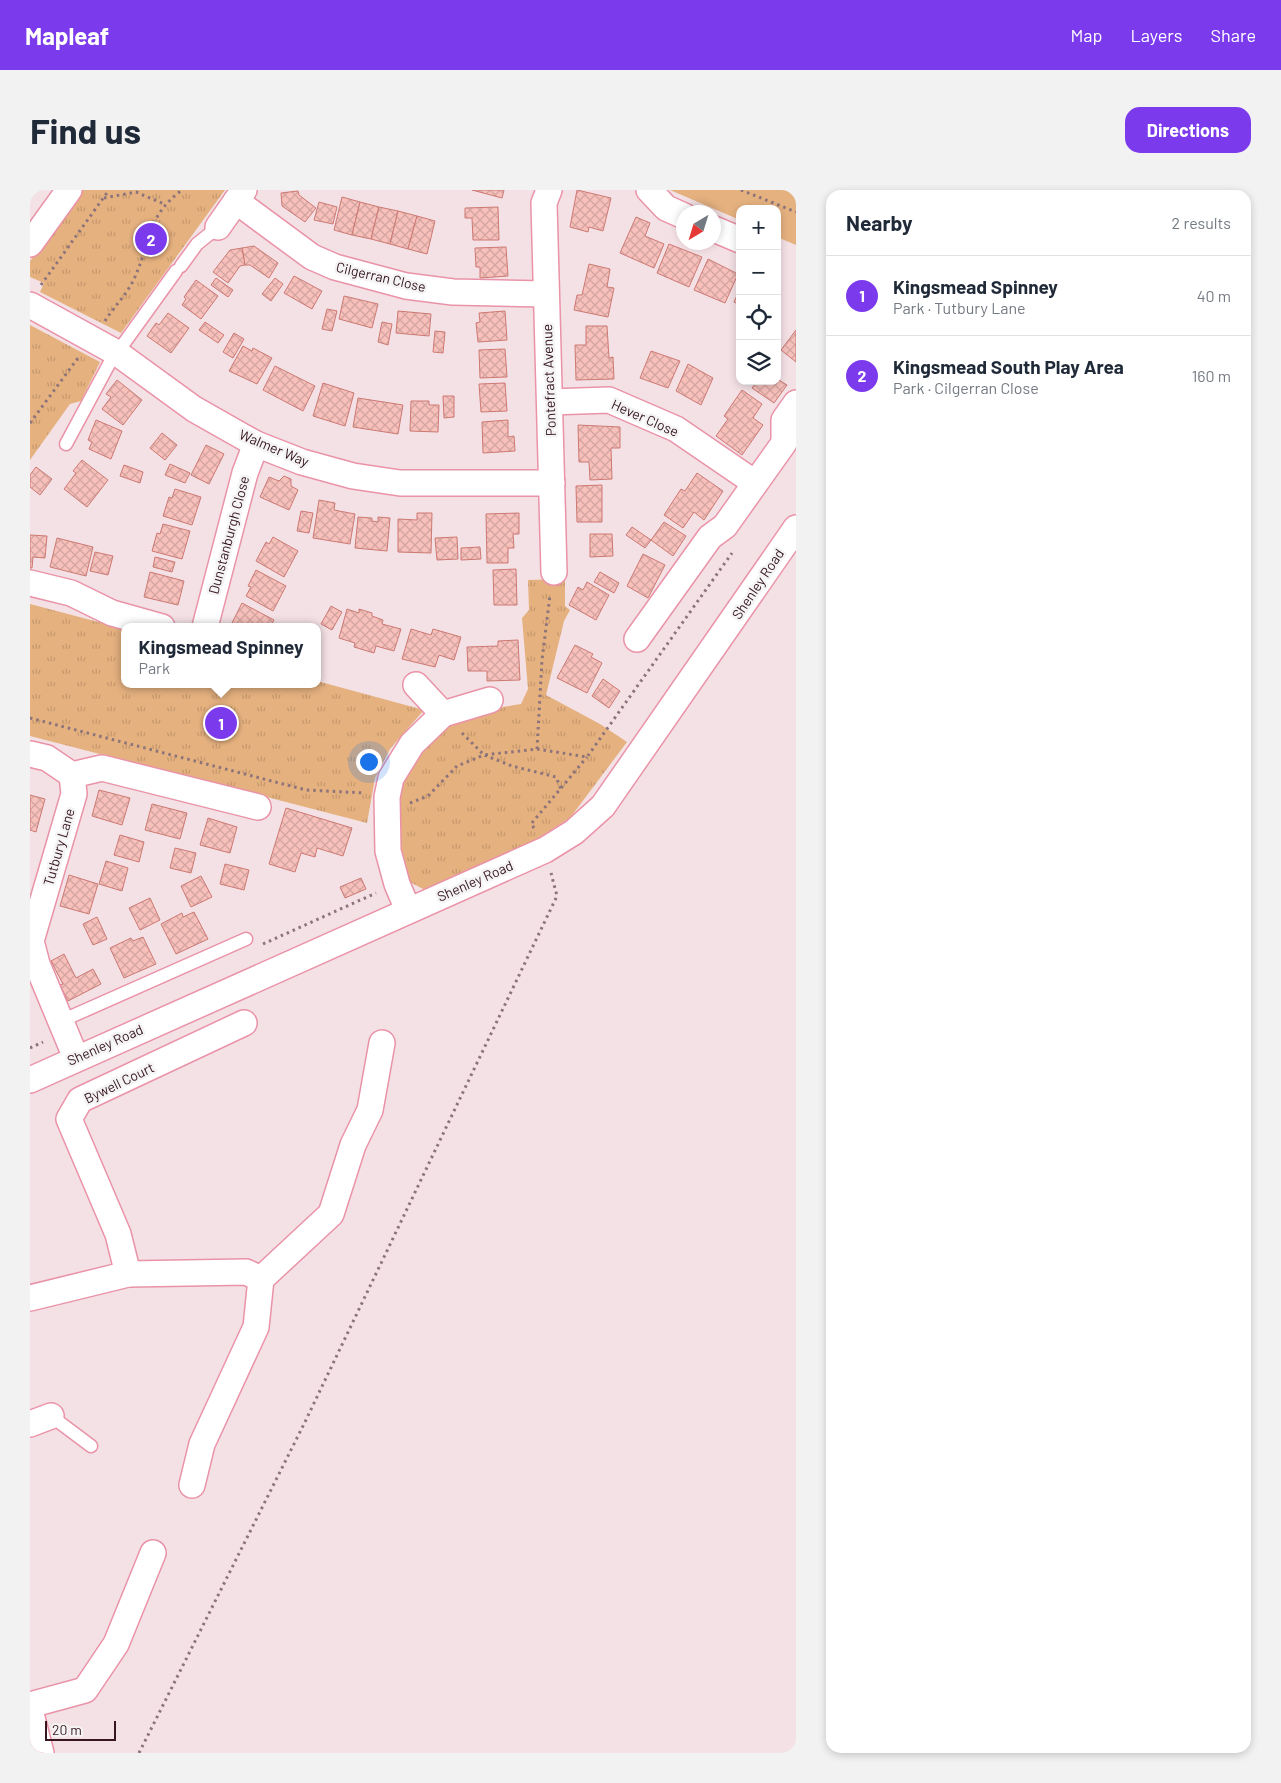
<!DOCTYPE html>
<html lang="en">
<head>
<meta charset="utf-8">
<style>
  :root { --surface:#fff; --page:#f2f2f3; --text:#1f2937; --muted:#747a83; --line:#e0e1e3; --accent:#7c3aed }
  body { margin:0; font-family:Barlow,sans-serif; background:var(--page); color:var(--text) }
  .controls { position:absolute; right:15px; top:15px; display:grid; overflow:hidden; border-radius:10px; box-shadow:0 2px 8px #0003 }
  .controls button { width:45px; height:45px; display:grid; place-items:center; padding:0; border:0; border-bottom:1px solid var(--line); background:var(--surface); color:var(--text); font:25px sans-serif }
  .compass { position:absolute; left:646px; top:15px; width:45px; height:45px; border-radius:50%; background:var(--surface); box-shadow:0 2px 8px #0003; rotate:218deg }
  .scale { position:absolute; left:15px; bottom:12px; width:71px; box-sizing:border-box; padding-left:5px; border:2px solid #37161f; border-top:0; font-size:14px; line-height:18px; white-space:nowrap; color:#37161f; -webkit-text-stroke:4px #f4f4f4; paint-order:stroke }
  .you { position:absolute; left:338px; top:571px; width:18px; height:18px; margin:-12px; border:4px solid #fff; border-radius:50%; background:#1a73e8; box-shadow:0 0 0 8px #1a73e833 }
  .badge { display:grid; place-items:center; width:32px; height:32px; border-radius:50%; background:var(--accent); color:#fff; font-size:16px; font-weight:700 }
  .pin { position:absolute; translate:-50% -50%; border:2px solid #fff; box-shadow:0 1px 5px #0006 }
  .popup { position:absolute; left:91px; top:433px; width:200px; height:65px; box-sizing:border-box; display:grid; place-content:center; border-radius:10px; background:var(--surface); filter:drop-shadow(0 1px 4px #0005); font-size:16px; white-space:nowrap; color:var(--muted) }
  .popup b { font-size:19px; color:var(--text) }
  .popup::after { content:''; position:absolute; left:50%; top:100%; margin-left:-10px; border:10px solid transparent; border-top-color:var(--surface) }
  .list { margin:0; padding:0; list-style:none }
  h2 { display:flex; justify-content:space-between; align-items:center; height:65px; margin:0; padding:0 20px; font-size:21px }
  h2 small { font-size:16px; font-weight:400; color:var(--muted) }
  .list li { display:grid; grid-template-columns:32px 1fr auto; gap:15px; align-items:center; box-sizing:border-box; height:80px; padding:0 20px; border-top:1px solid var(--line) }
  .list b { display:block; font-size:19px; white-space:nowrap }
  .list p { margin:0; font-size:16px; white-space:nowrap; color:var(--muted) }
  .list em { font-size:16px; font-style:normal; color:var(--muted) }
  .icon { flex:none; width:28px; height:28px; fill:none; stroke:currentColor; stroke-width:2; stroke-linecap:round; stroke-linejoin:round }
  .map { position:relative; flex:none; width:766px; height:1563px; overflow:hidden; border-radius:15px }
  header { display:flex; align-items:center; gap:30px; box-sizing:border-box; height:70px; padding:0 25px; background:var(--accent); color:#fff }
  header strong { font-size:24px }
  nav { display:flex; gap:28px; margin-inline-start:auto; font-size:18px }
  .intro { display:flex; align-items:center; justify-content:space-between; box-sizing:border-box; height:120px; padding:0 30px }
  h1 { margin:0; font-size:35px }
  .button { padding:12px 22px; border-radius:15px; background:var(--accent); color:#fff; font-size:18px; font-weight:700 }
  main { display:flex; gap:30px; padding:0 30px }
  aside { flex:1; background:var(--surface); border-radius:15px; box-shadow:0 2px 8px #0003 }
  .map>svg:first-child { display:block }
  .grass { fill:#e5b17f }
  .park { fill:url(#park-tufts) }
  .building { fill:url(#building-cross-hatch); stroke:#cd7973 }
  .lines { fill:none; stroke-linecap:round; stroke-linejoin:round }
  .lane-casing { stroke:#ea93a8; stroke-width:15 }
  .street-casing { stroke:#ea93a8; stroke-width:28 }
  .path { stroke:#8d737a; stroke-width:3; stroke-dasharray:2.5 4; stroke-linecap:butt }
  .lane { stroke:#fff; stroke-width:12 }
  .street { stroke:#fff; stroke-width:25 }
  .labels { text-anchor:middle; stroke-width:5; stroke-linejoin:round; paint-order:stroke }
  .street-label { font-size:14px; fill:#37161f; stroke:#f4f4f4 }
</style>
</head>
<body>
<header>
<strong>Mapleaf</strong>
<nav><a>Map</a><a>Layers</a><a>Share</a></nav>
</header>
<div class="intro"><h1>Find us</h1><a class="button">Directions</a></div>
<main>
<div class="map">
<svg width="766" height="1563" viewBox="0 0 766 1563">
  <defs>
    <pattern id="park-tufts" width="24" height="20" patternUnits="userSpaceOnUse" patternTransform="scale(1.25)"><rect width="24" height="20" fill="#e5b17f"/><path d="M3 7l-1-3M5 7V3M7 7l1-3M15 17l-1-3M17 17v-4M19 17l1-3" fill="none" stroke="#c5986d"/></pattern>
    <pattern id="building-cross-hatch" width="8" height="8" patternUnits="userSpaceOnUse" patternTransform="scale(1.25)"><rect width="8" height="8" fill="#f7c0bb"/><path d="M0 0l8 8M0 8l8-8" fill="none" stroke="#d4a4a0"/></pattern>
  </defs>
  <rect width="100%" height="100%" fill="#f4e1e5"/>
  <!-- grass -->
  <path class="grass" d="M 640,0 L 766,0 L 766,55 L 747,47 L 747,19 L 710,19 L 710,30 Z"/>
  <!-- park -->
  <g class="park">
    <path d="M 51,0 L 195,0 L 91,143 L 10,102 L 14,93 L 0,87 L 0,71 Z"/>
    <path d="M 0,135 L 70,172 L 51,211 L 40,214 L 0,270 Z"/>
    <path d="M 535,389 L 535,416 L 540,420 L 534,431 L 516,505 L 570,534 L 597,552 L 540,628 L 505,650 L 395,700 L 376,690 C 373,680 368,668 366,658 C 358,611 378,561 418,535 C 439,522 467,518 491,514 L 498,499 L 492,428 L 499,420 L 498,390 Z"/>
    <path d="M 0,414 L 95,439 L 95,494 L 287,494 L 287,491 L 394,520 L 360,559 L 345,588 L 337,633 L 0,546 Z"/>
  </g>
  <!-- building -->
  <g class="building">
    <path d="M 442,0 L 474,0 L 472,8 Z"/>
    <path d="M 547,0 L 581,8 L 573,41 L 559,37 L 558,42 L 540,37 Z"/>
    <path d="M 268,1 L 269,5 L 286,18 L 275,32 L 252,16 L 251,3 Z"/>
    <path d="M 312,7 L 330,12 L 322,45 L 304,40 Z"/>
    <path d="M 289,12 L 307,17 L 303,34 L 284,30 Z"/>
    <path d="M 330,12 L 349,17 L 341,49 L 322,45 Z"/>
    <path d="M 349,17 L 368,21 L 360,54 L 341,49 Z"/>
    <path d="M 468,17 L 469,50 L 443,50 L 442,28 L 435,28 L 435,18 Z"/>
    <path d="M 368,21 L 387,26 L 378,59 L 360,54 Z"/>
    <path d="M 387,26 L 405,31 L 397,64 L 378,59 Z"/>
    <path d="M 606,27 L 620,33 L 615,46 L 634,54 L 624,78 L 590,63 Z"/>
    <path d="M 639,54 L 672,67 L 659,97 L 627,83 Z"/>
    <path d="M 224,56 L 248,73 L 239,88 L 220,75 L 215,75 L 212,58 Z"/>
    <path d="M 476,57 L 478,86 L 450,88 L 450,77 L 446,77 L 445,58 Z"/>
    <path d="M 212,58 L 215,75 L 210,76 L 198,93 L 183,82 L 200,60 Z"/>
    <path d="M 678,69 L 708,84 L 695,113 L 664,100 Z"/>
    <path d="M 559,74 L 580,79 L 577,97 L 584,98 L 578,127 L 544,120 L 547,105 L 552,105 Z"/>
    <path d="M 264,86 L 292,101 L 282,119 L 254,103 Z"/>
    <path d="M 186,88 L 203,100 L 198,107 L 181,95 Z"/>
    <path d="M 245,88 L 253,94 L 241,111 L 232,104 Z"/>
    <path d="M 166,90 L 188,106 L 171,129 L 152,115 L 156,109 L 154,107 Z"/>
    <path d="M 710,99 L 710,115 L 704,112 Z"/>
    <path d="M 314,106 L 348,114 L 342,138 L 309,129 Z"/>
    <path d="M 297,119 L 307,121 L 302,141 L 292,139 Z"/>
    <path d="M 368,121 L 401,124 L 399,146 L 366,143 Z"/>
    <path d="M 475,121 L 477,150 L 448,152 L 446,133 L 450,132 L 449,123 Z"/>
    <path d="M 138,123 L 159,138 L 141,163 L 117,146 L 126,133 L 129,135 Z"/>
    <path d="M 175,132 L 194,145 L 188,153 L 169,140 Z"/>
    <path d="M 352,132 L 362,134 L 358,155 L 348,152 Z"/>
    <path d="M 556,136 L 577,136 L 579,168 L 583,167 L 584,189 L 546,190 L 545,155 L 556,155 Z"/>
    <path d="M 766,140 L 766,172 L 751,160 Z"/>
    <path d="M 405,141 L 415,142 L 413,163 L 403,162 Z"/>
    <path d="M 204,143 L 214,149 L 203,168 L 193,162 Z"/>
    <path d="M 213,156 L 222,161 L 223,158 L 242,168 L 227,194 L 199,181 Z"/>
    <path d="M 475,159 L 477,187 L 450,188 L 449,160 Z"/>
    <path d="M 621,161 L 650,171 L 638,198 L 610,188 Z"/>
    <path d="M 658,174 L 683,188 L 671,215 L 646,201 Z"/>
    <path d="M 245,176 L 285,196 L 273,221 L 233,200 Z"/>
    <path d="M 747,189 L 757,195 L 744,213 L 722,198 L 727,191 L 747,191 Z"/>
    <path d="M 87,190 L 112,210 L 93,235 L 72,219 L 81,207 L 76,204 Z"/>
    <path d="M 293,193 L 324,203 L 315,236 L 283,226 Z"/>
    <path d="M 475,193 L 477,221 L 451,222 L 449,194 Z"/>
    <path d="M 712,200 L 732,214 L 723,228 L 733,235 L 712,265 L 686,246 L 698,229 L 694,226 Z"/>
    <path d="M 413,206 L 424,206 L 424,227 L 414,228 Z"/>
    <path d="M 328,208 L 373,215 L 368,244 L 323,237 Z"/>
    <path d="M 381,211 L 399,211 L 399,215 L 409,215 L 408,242 L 380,241 Z"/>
    <path d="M 66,230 L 92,241 L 81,269 L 59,259 L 62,252 L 58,250 Z"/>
    <path d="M 478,230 L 478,247 L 484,246 L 485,261 L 453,263 L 452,232 Z"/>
    <path d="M 548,235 L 590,237 L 590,258 L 581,258 L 582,289 L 560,290 L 559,272 L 549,272 Z"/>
    <path d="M 132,243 L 147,255 L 135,270 L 120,258 Z"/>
    <path d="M 176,255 L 194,264 L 179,294 L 161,285 Z"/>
    <path d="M 52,270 L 78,290 L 57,317 L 34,299 L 46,283 L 43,281 Z"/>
    <path d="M 140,274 L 160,283 L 155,293 L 135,285 Z"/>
    <path d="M 94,275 L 113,282 L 110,293 L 90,286 Z"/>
    <path d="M 6,277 L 22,289 L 10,305 L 0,297 L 0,285 Z"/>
    <path d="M 667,283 L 693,301 L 674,330 L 664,322 L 653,338 L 634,325 L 651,299 L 655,301 Z"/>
    <path d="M 254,286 L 261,289 L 261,296 L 268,300 L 259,320 L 230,307 L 239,287 L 249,291 Z"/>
    <path d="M 572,295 L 572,332 L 547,332 L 546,296 Z"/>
    <path d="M 145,299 L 171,307 L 162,335 L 133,326 L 139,307 L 142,308 Z"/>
    <path d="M 289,310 L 305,313 L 304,320 L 325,324 L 320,354 L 283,348 Z"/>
    <path d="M 271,321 L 283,323 L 279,343 L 267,341 Z"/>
    <path d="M 387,323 L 402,323 L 401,363 L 368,362 L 368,329 L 387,330 Z"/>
    <path d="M 489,323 L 489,344 L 483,344 L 484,358 L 478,358 L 478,373 L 457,373 L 456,324 Z"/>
    <path d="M 328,327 L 342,328 L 342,331 L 348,332 L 348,327 L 360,328 L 357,361 L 325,358 Z"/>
    <path d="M 634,332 L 656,346 L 643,366 L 621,350 Z"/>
    <path d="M 133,334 L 160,341 L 152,369 L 122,361 L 127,343 L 130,344 Z"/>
    <path d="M 602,337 L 621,350 L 615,358 L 596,345 Z"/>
    <path d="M 560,344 L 582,344 L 583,366 L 560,367 Z"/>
    <path d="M 0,345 L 17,346 L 15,368 L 3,367 L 2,378 L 0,378 Z"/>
    <path d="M 243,347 L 268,361 L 254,387 L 226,371 L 236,352 L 239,354 Z"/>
    <path d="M 427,347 L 428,369 L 407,370 L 405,348 Z"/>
    <path d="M 27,348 L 63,357 L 56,386 L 20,377 Z"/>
    <path d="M 450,357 L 451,369 L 431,370 L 431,358 Z"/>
    <path d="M 65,362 L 83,366 L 78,385 L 60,381 Z"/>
    <path d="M 613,364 L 635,375 L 618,408 L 597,396 Z"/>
    <path d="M 125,367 L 145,372 L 142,382 L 123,377 Z"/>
    <path d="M 486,379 L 487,415 L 464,415 L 463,380 Z"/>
    <path d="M 226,380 L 256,396 L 243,421 L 216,406 L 221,397 L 218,396 Z"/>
    <path d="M 120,382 L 154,391 L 148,415 L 114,407 Z"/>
    <path d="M 570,382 L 589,393 L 584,403 L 564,392 Z"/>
    <path d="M 557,392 L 579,405 L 566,430 L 539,415 L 548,397 L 553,400 Z"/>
    <path d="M 212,413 L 244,430 L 240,437 L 201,435 Z"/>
    <path d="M 301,416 L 312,422 L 302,440 L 291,434 Z"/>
    <path d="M 317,419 L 329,423 L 329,419 L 342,423 L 342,426 L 353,430 L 352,434 L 371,439 L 364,461 L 346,456 L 344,463 L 324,457 L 325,453 L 309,448 Z"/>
    <path d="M 381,439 L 401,445 L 403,439 L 431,447 L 424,470 L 409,465 L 405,477 L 372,469 Z"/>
    <path d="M 488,450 L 490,490 L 457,491 L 457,481 L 438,481 L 437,457 L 468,456 L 468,451 Z"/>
    <path d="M 545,455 L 563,464 L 561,467 L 572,473 L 557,503 L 527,488 Z"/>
    <path d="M 573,489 L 590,501 L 579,518 L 562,506 Z"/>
    <path d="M 69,600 L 100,608 L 92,635 L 62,626 Z"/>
    <path d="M 0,605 L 15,609 L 6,642 L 0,640 Z"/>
    <path d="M 122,614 L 157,623 L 150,649 L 115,640 Z"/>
    <path d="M 256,618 L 322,638 L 313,666 L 287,658 L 285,667 L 271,663 L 265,682 L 239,674 Z"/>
    <path d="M 178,628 L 207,637 L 200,663 L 170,655 Z"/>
    <path d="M 90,645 L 114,652 L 109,672 L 84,665 Z"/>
    <path d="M 145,658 L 166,663 L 161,683 L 140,678 Z"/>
    <path d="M 76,671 L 98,678 L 92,701 L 69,694 Z"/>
    <path d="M 195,674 L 219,680 L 214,700 L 190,694 Z"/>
    <path d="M 39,685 L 68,694 L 59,724 L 30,716 Z"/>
    <path d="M 171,686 L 182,707 L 161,717 L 151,696 Z"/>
    <path d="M 331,688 L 336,699 L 315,708 L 310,697 Z"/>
    <path d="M 120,708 L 130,730 L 110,740 L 99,718 Z"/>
    <path d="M 164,722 L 178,749 L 146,764 L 131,734 L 152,723 L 153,727 Z"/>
    <path d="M 67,727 L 77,749 L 63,755 L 53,734 Z"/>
    <path d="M 113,747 L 126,774 L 94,788 L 80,758 L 101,748 L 103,751 Z"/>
    <path d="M 34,764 L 46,788 L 63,779 L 71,794 L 38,811 L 30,795 L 33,794 L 21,771 Z"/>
  </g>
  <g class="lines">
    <!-- lane casing -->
    <g class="lane-casing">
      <g id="lane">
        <path d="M 151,76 L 167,54 L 188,37"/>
        <path d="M 36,254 L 79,174 L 146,81"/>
        <path d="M 31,831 L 216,749"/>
        <path d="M 21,1226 L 61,1256"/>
      </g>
    </g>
    <!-- street casing -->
    <g class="street-casing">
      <g id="street">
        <path d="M 519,0 L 514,13 L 524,382"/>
        <path d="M 619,0 L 636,18 L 654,26"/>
        <path d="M 206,11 L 282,67 L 305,77 L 376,96 L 423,102 L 516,104"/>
        <path d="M 188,37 L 214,0"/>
        <path d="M 684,39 L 710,50"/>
        <path d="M 0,54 L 39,0"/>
        <path d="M 0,115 L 87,163 L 164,219 L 226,254 L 272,272 L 323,286 L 370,293 L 522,293"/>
        <path d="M 520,212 L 579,210 L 646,239 L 725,293"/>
        <path d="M 0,393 L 41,403 L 82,423 L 132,437"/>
        <path d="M 175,437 L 215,283 L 226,254"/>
        <path d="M 607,449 L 680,347 L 695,336 L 754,253 L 754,230 L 766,213"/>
        <path d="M 386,495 L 413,524"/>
        <path d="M 0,564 L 17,568 L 42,585 L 44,604 L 1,751 L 7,774 L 46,868"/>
        <path d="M 42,585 L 72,578 L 228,617"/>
        <path d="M 378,720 L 367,694 L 358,661 L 357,607 L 361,588 L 382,554 L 413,524 L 460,510"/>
        <path d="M 0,890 L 515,660 L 544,642 L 573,616 L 766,338"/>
        <path d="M 98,1084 L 88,1044 L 39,929 L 50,910 L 214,833"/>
        <path d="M 0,1108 L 98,1084 L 216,1082 L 231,1089"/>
        <path d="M 0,1234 L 21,1226"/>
        <path d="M 162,1295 L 172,1254 L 226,1137 L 231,1089 L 301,1024 L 323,955 L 340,920 L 352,853"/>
        <path d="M 0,1515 L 55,1500 L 86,1454 L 123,1363"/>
        <path d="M 0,1520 L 11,1563"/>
      </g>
    </g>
    <!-- path -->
    <g class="path">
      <path d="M 711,0 L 766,22"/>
      <path d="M 74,8 L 106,2 L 134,14"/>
      <path d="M 11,95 L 79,0"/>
      <path d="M 75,131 C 83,118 95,106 102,93 C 121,56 114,28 152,0"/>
      <path d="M 0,233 L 48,168"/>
      <path d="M 0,528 L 276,600 L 335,603"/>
      <path d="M 432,543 L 454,565 L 507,559 L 557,567 L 702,363"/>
      <path d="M 507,559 L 512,470 L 520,405"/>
      <path d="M 380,613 L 398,606 L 427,576 L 454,565 L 482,576 L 526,587 L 531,599"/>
      <path d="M 504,638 L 501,634 L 557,567"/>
      <path d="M 233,754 L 346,703"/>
      <path d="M 0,858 L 13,852"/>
      <path d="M 109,1563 L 274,1234 L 527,706 L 521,683"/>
    </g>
    <!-- lane -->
    <use href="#lane" class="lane"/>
    <!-- street -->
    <use href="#street" class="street"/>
  </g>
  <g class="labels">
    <!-- street labels -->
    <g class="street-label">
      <text transform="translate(351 87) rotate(13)" y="5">Cilgerran Close</text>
      <text transform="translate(519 190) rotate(-92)" y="5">Pontefract Avenue</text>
      <text transform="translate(615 228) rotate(24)" y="5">Hever Close</text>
      <text transform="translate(244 258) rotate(23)" y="5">Walmer Way</text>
      <text transform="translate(199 345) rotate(-75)" y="5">Dunstanburgh Close</text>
      <text transform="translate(728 394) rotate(-56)" y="5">Shenley Road</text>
      <text transform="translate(29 657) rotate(-74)" y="5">Tutbury Lane</text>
      <text transform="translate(445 691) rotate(-24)" y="5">Shenley Road</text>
      <text transform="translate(75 855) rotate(-24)" y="5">Shenley Road</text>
      <text transform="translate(89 893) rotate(-26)" y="5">Bywell Court</text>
    </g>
  </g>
</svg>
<div class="controls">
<button>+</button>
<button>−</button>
<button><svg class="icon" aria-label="locate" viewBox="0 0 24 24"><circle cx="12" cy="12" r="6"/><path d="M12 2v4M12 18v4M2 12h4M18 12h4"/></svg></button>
<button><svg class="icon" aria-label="layers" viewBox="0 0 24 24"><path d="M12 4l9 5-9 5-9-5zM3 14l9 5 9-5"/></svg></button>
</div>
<svg class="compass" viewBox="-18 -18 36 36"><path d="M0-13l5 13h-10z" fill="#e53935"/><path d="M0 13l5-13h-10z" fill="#747a83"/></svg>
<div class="scale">20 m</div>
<div class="you"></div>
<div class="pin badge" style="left:191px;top:533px">1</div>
<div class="popup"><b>Kingsmead Spinney</b>Park</div>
<div class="pin badge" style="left:121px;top:49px">2</div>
</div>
<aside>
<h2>Nearby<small>2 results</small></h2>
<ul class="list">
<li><span class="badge">1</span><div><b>Kingsmead Spinney</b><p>Park · Tutbury Lane</p></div><em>40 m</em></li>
<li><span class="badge">2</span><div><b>Kingsmead South Play Area</b><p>Park · Cilgerran Close</p></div><em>160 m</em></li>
</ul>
</aside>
</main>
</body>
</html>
